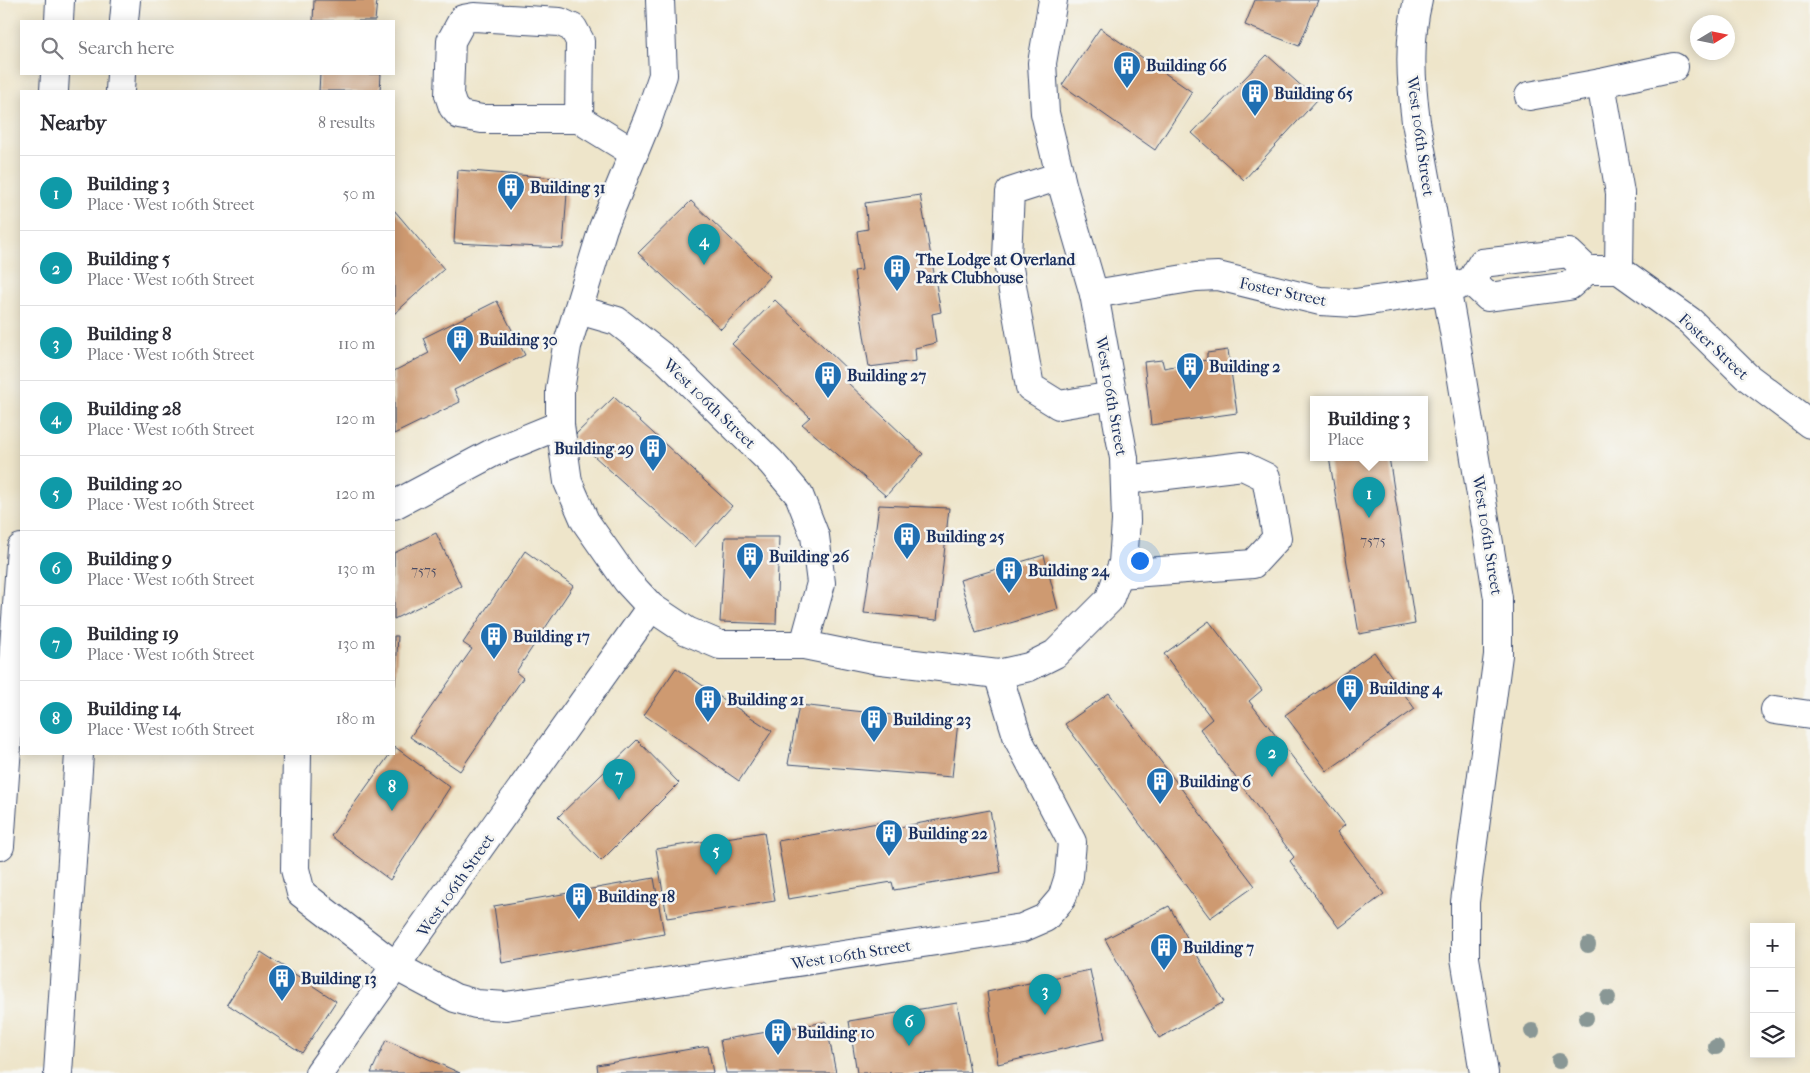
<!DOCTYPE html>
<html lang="en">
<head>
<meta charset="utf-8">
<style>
  :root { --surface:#fff; --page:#f7f7f7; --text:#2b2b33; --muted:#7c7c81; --line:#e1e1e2; --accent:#7c3aed }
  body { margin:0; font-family:"IM FELL French Canon",serif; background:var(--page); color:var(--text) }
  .controls { position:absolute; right:15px; bottom:15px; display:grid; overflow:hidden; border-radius:0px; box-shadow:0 2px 12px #0003 }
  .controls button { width:45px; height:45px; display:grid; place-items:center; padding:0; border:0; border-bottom:1px solid var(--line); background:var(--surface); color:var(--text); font:25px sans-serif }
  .compass { position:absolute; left:1690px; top:15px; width:45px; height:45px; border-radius:50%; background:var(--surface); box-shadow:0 2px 12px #0003; rotate:80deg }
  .you { position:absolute; left:1139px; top:560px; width:18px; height:18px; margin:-12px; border:4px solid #fff; border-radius:50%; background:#1a73e8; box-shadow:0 0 0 8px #1a73e833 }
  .badge { display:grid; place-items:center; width:32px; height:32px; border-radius:50%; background:var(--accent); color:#fff; font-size:16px; font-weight:700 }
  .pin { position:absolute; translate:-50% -41px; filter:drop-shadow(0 1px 2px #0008) }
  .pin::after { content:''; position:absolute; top:26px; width:18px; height:15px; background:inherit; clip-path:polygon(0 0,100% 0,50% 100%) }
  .popup { position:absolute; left:1310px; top:396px; width:118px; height:65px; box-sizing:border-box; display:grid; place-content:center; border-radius:0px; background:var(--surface); filter:drop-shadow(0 1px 4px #0005); font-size:16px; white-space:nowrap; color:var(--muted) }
  .popup b { font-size:19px; color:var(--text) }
  .popup::after { content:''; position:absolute; left:50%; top:100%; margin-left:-10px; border:10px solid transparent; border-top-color:var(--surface) }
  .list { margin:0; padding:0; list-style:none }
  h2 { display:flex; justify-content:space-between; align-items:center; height:65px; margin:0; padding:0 20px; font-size:21px }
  h2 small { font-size:16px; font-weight:400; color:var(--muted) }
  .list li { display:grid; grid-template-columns:32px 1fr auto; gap:15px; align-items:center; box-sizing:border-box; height:75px; padding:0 20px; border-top:1px solid var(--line) }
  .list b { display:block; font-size:19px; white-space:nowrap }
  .list p { margin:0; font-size:16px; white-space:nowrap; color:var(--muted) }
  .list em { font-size:16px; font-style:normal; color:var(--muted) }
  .icon { flex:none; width:28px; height:28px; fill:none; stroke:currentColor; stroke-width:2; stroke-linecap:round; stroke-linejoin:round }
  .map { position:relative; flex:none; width:1810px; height:1073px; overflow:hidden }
  .search { position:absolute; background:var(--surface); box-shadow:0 2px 12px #0003; left:20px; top:20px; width:375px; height:55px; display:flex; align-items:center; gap:12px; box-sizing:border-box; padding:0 18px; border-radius:0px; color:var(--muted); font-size:19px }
  .panel { position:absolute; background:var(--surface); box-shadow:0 2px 12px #0003; left:20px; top:90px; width:375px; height:665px; border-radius:0px }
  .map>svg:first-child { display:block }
  .building { fill:#ce9a71 }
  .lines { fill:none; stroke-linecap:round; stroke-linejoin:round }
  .minor-casing { stroke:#3b4a6e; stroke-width:30 }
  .highway-casing { stroke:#3b4a6e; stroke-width:30 }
  .minor { stroke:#fff; stroke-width:28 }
  .highway { stroke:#fff; stroke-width:28 }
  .tree { fill:#899795 }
  .labels { text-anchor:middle; stroke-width:5; stroke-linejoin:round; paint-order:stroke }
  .number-label { font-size:14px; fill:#484a63 }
  .poi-label { font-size:16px; font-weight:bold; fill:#1b2f5e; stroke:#f6f6f2; text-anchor:start }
  .street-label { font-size:16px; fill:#1b2f5e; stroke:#f6f6f2 }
</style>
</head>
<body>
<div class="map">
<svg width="1810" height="1073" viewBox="0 0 1810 1073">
  <rect width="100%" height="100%" fill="#f6f6f2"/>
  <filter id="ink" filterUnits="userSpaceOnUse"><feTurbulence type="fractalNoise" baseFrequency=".02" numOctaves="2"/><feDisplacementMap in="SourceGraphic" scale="10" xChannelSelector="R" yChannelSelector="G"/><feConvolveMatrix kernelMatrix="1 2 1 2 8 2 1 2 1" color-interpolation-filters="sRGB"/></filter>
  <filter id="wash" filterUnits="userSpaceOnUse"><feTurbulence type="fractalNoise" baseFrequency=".0096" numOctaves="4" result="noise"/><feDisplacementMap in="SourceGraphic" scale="20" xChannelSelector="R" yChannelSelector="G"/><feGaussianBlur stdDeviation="1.12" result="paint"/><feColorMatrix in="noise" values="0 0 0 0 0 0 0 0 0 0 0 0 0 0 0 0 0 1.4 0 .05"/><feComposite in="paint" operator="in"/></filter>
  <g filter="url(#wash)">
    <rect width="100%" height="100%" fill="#eee5ca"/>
    <g id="blocks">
      <!-- building -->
      <g class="building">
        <path d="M 314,0 L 377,0 L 375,21 L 313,21 Z"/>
        <path d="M 1255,0 L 1318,0 L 1299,46 L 1245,25 Z"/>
        <path d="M 1100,28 L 1192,92 L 1155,150 L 1062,85 Z"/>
        <path d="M 1267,55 L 1317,100 L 1244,180 L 1192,133 Z"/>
        <path d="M 320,74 L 381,74 L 380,91 L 319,91 Z"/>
        <path d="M 458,170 L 568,179 L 563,248 L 454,243 Z"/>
        <path d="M 920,195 L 941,312 L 932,314 L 936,343 L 915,348 L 916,361 L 869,367 L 854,271 L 862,270 L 857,231 L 868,229 L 865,203 Z"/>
        <path d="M 691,201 L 770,276 L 721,329 L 638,253 Z"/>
        <path d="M 394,210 L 444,269 L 394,314 Z"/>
        <path d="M 775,300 L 853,375 L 847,382 L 923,454 L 886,496 L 802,424 L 810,417 L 732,344 Z"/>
        <path d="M 497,301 L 525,355 L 454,390 L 460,402 L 394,434 L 394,371 L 429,353 L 423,338 Z"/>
        <path d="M 1228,350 L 1237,413 L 1151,425 L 1144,362 L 1162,360 L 1164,368 L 1207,360 L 1207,353 Z"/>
        <path d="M 614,397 L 732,506 L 695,547 L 573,437 Z"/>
        <path d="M 1329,457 L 1389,457 L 1415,624 L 1359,634 Z"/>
        <path d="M 879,505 L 949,508 L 937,620 L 864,613 Z"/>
        <path d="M 436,533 L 461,586 L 394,619 L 394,553 Z"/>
        <path d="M 725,537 L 779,537 L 776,624 L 720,622 Z"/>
        <path d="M 525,551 L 573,586 L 516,672 L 523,678 L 460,771 L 410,737 L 472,649 L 463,643 Z"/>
        <path d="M 1044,555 L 1058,609 L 976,633 L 960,580 Z"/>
        <path d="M 1209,621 L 1262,690 L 1249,701 L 1345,825 L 1337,832 L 1384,894 L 1339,928 L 1290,861 L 1294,857 L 1200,729 L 1212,719 L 1164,654 Z"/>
        <path d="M 394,636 L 398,636 L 395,686 L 394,685 Z"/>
        <path d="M 1374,652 L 1415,709 L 1327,771 L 1285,715 Z"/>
        <path d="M 676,668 L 772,731 L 739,781 L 644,715 Z"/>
        <path d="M 1109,693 L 1255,886 L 1210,918 L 1065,724 Z"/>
        <path d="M 799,705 L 958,722 L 952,777 L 788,764 Z"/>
        <path d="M 637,740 L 679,783 L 601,861 L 558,817 Z"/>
        <path d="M 395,747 L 450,787 L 390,880 L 331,836 L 390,754 L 394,754 Z"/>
        <path d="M 990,810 L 1001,872 L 894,890 L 892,882 L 788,899 L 778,841 L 883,822 L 884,830 Z"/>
        <path d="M 764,832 L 775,901 L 667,918 L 656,849 Z"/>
        <path d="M 654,878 L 664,934 L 502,963 L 494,906 Z"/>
        <path d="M 1169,906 L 1224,1002 L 1159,1038 L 1105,939 Z"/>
        <path d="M 261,952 L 336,1001 L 302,1053 L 227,1004 Z"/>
        <path d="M 1090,970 L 1105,1039 L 998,1064 L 987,992 Z"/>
        <path d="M 957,1003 L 970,1072 L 857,1073 L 849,1021 Z"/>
        <path d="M 826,1022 L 836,1073 L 726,1073 L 720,1040 Z"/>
        <path d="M 386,1040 L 460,1073 L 371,1073 Z"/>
        <path d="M 708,1046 L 713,1073 L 598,1073 L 597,1065 Z"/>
      </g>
    </g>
  </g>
  <g filter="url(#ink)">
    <use href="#blocks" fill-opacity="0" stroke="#3b4a6e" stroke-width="1"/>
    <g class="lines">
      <!-- minor casing -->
      <g class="minor-casing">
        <g id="minor">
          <path d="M 660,0 L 663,75 L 649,116 L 603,228 L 567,346 L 560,390 L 560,425 L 568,482 L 585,521 L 627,581 L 651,607 L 687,631 L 720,645 L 804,645 L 873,659 L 998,674 L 1029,667 L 1055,654 L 1109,600 L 1123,563 L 1126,521 L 1124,458 L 1094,294 L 1063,188 L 1045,113 L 1042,63 L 1053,0"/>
          <path d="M 1418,0 C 1408,40 1411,82 1416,122 L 1455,337 L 1498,598 L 1498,655 L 1465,902 L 1465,958 L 1484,1073"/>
          <path d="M 1529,96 L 1601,83"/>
          <path d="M 579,119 L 580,41 L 573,28 L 560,22 L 474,17 L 463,19 L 451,41 L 449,95 L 453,107 L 460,115 L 482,119 L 579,119 L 634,153"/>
          <path d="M 1060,176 L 1010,192 L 1007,257 L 1030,387 L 1059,405 L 1113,396"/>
          <path d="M 1619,270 L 1620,193 L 1601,83 L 1674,67"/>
          <path d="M 1471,281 L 1488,297 L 1569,286 L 1587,270"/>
          <path d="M 1094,294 L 1196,277 L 1218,276 L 1320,301 L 1355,303 L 1445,290 L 1471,281 L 1482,263 L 1569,253 L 1587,270 L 1619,270 L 1690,321 L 1746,376 L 1810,424"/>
          <path d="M 579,310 L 617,321 L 668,361 L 771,462 L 799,495 L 815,536 L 821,583 L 804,645"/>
          <path d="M 394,505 L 494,452 L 560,425"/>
          <path d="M 1119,574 L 1253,564 L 1277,538 L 1266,477 L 1243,466 L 1125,480"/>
          <path d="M 1775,710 L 1810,715"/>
          <path d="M 297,754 L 295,869 L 301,893 L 397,967 L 455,998 L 476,1004 L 506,1006 L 1022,928 L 1045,918 L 1062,898 L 1069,876 L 1072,842 L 1018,739 L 998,674"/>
          <path d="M 319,1073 L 651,607"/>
        </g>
      </g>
      <!-- highway casing -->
      <g class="highway-casing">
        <g id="highway">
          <path d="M 59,21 L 60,0"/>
          <path d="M 124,21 L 126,0"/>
          <path d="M 54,91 L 55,74"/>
          <path d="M 120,91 L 121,74"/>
          <path d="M 0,846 L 21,548"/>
          <path d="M 58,1073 L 79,754"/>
        </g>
      </g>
      <!-- minor -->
      <use href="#minor" class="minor"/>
      <!-- highway -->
      <use href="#highway" class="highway"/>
    </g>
    <!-- trees -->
    <g class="tree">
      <circle cx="1588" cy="945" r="8"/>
      <circle cx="1608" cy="998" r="8"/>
      <circle cx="1586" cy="1018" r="8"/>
      <circle cx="1532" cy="1031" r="8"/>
      <circle cx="1716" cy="1047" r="8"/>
      <circle cx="1559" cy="1061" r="8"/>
    </g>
  </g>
  <!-- icons -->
  <defs>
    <g id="building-pin" transform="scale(1.4375)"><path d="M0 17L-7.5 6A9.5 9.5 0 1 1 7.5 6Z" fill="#1f6fb2" stroke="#f6f6f2"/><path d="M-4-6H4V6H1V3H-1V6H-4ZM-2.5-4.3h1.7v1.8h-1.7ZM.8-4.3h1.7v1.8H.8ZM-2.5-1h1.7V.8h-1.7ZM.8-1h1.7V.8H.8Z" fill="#fff"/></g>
  </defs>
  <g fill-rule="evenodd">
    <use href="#building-pin" x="1127" y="65"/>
    <use href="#building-pin" x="1255" y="93"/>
    <use href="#building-pin" x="511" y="187"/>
    <use href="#building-pin" x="897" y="268"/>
    <use href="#building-pin" x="460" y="339"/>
    <use href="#building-pin" x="1190" y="366"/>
    <use href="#building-pin" x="828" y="375"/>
    <use href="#building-pin" x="653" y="448"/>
    <use href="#building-pin" x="907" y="536"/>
    <use href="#building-pin" x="750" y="556"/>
    <use href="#building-pin" x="1009" y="570"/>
    <use href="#building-pin" x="494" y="636"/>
    <use href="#building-pin" x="1350" y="688"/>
    <use href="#building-pin" x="708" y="699"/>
    <use href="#building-pin" x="874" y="719"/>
    <use href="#building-pin" x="1160" y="781"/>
    <use href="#building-pin" x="889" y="833"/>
    <use href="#building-pin" x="579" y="896"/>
    <use href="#building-pin" x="1164" y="947"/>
    <use href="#building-pin" x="282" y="978"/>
    <use href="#building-pin" x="778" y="1032"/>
  </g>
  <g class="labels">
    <!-- number labels -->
    <g class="number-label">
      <text x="1373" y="545">7575</text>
      <text x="424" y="575">7575</text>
    </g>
    <!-- poi labels -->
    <g class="poi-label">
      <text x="1146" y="71">Building 66</text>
      <text x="1274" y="99">Building 65</text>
      <text x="530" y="193">Building 31</text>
      <text x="916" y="265">The Lodge at Overland<tspan x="916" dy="18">Park Clubhouse</tspan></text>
      <text x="479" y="345">Building 30</text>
      <text x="1209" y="372">Building 2</text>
      <text x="847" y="381">Building 27</text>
      <text x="634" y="454" text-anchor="end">Building 29</text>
      <text x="926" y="542">Building 25</text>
      <text x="769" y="562">Building 26</text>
      <text x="1028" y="576">Building 24</text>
      <text x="513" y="642">Building 17</text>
      <text x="1369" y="694">Building 4</text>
      <text x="727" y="705">Building 21</text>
      <text x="893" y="725">Building 23</text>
      <text x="1179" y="787">Building 6</text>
      <text x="908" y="839">Building 22</text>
      <text x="598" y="902">Building 18</text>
      <text x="1183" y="953">Building 7</text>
      <text x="301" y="984">Building 13</text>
      <text x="797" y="1038">Building 10</text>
    </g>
    <!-- street labels -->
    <g class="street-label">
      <text transform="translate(1421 136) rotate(82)" y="6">West 106th Street</text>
      <text transform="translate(1283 291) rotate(12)" y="6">Foster Street</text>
      <text transform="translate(1714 346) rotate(43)" y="6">Foster Street</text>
      <text transform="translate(1112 396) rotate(80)" y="6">West 106th Street</text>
      <text transform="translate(710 403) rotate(44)" y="6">West 106th Street</text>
      <text transform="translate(1488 535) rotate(81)" y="6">West 106th Street</text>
      <text transform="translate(455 885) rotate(-55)" y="6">West 106th Street</text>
      <text transform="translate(851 954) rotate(-9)" y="6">West 106th Street</text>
    </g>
  </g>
</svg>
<div class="controls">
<button>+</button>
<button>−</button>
<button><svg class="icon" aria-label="layers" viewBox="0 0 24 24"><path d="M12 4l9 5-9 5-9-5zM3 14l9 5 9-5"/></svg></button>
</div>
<svg class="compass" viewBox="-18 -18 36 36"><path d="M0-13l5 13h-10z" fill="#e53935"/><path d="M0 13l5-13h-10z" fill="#7c7c81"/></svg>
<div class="you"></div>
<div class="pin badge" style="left:1369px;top:518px;background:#0f9aa8">1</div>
<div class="popup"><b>Building 3</b>Place</div>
<div class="pin badge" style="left:1272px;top:777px;background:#0f9aa8">2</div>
<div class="pin badge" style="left:1045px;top:1015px;background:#0f9aa8">3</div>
<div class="pin badge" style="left:704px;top:265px;background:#0f9aa8">4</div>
<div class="pin badge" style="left:716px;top:875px;background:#0f9aa8">5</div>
<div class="pin badge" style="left:909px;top:1046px;background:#0f9aa8">6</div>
<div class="pin badge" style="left:619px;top:800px;background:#0f9aa8">7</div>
<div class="pin badge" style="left:392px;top:811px;background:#0f9aa8">8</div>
<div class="search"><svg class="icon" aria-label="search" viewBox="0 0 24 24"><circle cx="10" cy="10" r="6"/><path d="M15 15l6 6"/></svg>Search here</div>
<section class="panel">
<h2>Nearby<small>8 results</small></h2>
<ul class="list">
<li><span class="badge" style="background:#0f9aa8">1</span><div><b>Building 3</b><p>Place · West 106th Street</p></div><em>50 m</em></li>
<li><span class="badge" style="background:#0f9aa8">2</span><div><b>Building 5</b><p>Place · West 106th Street</p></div><em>60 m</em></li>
<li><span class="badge" style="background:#0f9aa8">3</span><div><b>Building 8</b><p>Place · West 106th Street</p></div><em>110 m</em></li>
<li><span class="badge" style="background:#0f9aa8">4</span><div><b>Building 28</b><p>Place · West 106th Street</p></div><em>120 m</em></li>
<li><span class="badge" style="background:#0f9aa8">5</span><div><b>Building 20</b><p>Place · West 106th Street</p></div><em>120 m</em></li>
<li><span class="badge" style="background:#0f9aa8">6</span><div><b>Building 9</b><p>Place · West 106th Street</p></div><em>130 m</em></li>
<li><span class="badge" style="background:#0f9aa8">7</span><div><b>Building 19</b><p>Place · West 106th Street</p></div><em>130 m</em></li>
<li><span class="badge" style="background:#0f9aa8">8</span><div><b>Building 14</b><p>Place · West 106th Street</p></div><em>180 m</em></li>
</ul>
</section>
</div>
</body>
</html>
